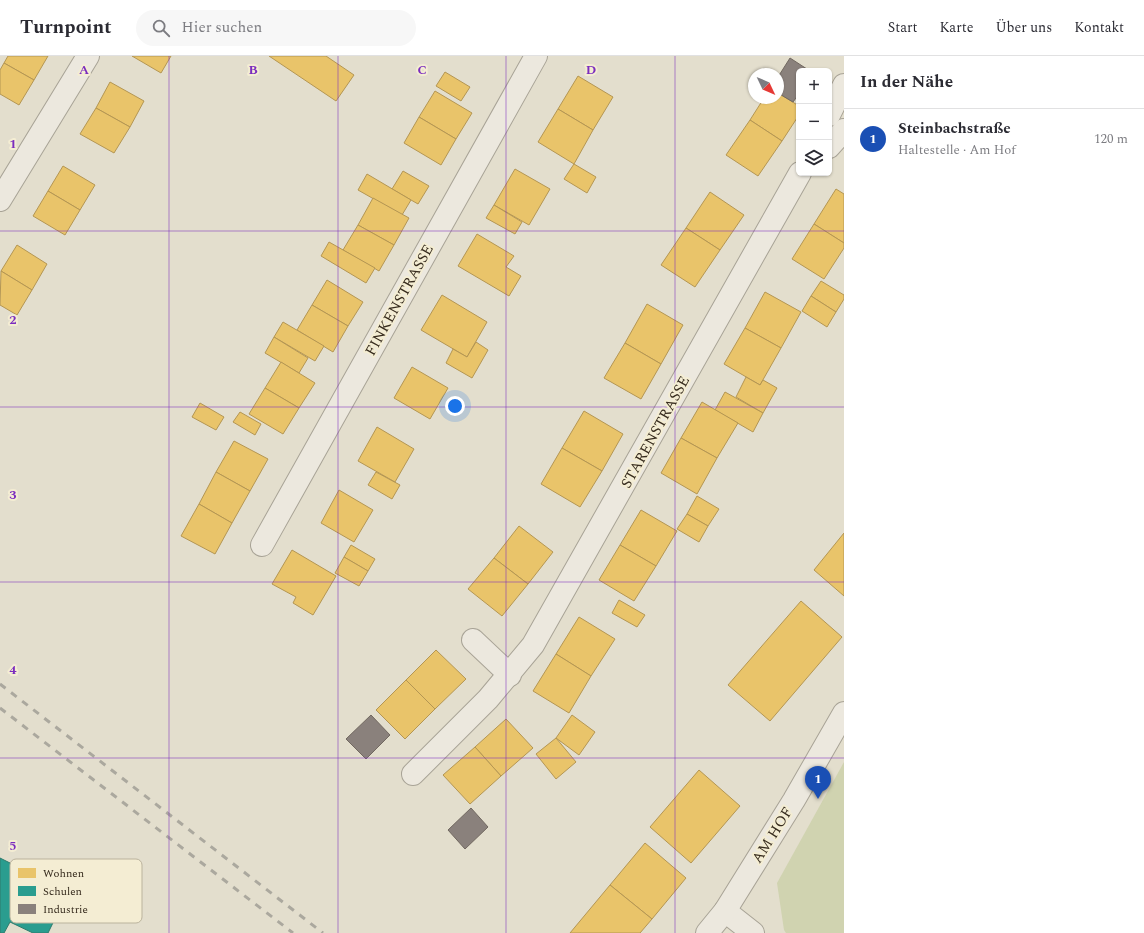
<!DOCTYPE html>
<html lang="de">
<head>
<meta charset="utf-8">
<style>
  :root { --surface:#fff; --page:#f7f7f7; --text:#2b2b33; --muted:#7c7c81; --line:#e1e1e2; --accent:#db2777 }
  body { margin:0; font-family:Spectral,serif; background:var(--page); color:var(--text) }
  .controls { position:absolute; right:12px; top:12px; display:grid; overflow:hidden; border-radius:6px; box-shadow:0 1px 3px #0004 }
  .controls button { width:36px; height:36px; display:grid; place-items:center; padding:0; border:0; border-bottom:1px solid var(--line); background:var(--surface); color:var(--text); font:20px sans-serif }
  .compass { position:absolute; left:748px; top:12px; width:36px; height:36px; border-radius:50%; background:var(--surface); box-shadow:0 1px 3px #0004; rotate:134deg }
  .you { position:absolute; left:455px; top:350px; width:14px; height:14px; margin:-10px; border:3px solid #fff; border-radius:50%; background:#1a73e8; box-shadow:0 0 0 6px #1a73e833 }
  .badge { display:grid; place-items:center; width:26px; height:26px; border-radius:50%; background:var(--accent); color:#fff; font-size:13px; font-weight:700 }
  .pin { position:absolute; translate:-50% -33px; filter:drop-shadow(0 1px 2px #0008) }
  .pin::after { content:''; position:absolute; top:21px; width:14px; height:12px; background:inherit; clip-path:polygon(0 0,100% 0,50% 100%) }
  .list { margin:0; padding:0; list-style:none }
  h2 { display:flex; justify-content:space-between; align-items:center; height:52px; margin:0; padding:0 16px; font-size:17px }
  h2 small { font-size:13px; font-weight:400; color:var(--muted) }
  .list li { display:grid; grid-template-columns:26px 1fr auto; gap:12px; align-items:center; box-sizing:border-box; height:60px; padding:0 16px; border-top:1px solid var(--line) }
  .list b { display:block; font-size:15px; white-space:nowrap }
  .list p { margin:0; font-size:13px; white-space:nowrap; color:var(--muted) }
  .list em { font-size:13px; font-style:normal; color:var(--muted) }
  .icon { flex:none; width:22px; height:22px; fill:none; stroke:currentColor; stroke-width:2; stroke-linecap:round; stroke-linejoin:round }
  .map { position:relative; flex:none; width:844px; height:877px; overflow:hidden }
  header { display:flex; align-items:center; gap:24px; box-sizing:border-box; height:56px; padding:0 20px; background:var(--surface); border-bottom:1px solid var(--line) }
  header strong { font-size:19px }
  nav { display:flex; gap:22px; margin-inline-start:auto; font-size:14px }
  .search { width:280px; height:36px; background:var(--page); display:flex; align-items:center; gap:10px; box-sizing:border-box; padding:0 14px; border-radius:22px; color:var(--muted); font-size:15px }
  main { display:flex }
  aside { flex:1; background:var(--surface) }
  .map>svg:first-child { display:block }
  .green { fill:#d0d3b0 }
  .homes { fill:#e9c46a; stroke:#b49653 }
  .schools { fill:#2a9d8f; stroke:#2e7b6d }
  .industry { fill:#8a817c; stroke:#716860 }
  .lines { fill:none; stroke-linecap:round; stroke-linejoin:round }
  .minor-casing { stroke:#a8a396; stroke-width:24 }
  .minor { stroke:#ece8de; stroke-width:22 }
  .rail { stroke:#aba89e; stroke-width:3; stroke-dasharray:7 7; stroke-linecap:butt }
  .grid { fill:none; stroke:#7b2cbf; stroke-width:1; stroke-opacity:0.55 }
  .labels { text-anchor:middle; stroke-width:4; stroke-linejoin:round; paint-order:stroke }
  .street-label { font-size:15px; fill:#372c1e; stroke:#f4edd3 }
  .key { fill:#f4edd3; stroke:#bbb39d; stroke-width:1 }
  .key-label { font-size:11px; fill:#372c1e }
  .grid-label { font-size:13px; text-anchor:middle; font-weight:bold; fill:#7b2cbf; stroke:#f4edd3; stroke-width:4; stroke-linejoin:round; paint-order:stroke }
</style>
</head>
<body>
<header>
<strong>Turnpoint</strong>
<div class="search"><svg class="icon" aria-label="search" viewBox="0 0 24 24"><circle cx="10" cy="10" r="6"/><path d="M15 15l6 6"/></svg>Hier suchen</div>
<nav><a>Start</a><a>Karte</a><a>Über uns</a><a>Kontakt</a></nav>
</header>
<main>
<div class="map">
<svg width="844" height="877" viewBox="0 0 844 877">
  <rect width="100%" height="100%" fill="#e3decd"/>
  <!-- green -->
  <path class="green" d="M 844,706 L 844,877 L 786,877 L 784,874 L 777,827 Z"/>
  <!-- homes -->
  <g class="homes">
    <path d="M 8,0 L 48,0 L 34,24 L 4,7 Z"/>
    <path d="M 132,0 L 171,0 L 161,17 Z"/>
    <path d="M 269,0 L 326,0 L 354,19 L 336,45 Z"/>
    <path d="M 4,7 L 34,24 L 19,49 L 0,38 L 0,14 Z"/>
    <path d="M 445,16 L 470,31 L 461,45 L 436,30 Z"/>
    <path d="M 578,20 L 613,41 L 593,74 L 558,53 Z"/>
    <path d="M 110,26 L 144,45 L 130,71 L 96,52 Z"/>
    <path d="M 435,35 L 472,57 L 456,83 L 419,61 Z"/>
    <path d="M 778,37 L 799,50 L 799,59 L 782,85 L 750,64 L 764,42 L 778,42 Z"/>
    <path d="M 96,52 L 130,71 L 114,97 L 80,78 Z"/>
    <path d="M 558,53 L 593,74 L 574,108 L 538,86 Z"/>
    <path d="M 419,61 L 456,83 L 441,109 L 404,87 Z"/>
    <path d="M 750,64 L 782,85 L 758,120 L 726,99 Z"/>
    <path d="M 574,108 L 596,121 L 587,137 L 564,123 Z"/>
    <path d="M 63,110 L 95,129 L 80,154 L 48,135 Z"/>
    <path d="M 515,113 L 550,133 L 529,169 L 494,149 Z"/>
    <path d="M 403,115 L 429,130 L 418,148 L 392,133 Z"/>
    <path d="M 367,118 L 411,144 L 402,159 L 358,134 Z"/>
    <path d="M 836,133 L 844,138 L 844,187 L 814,168 Z"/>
    <path d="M 48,135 L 80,154 L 65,179 L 33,160 Z"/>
    <path d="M 710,136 L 744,159 L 720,194 L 686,172 Z"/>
    <path d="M 373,142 L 409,162 L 394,189 L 358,169 Z"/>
    <path d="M 494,149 L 522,166 L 515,178 L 486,162 Z"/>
    <path d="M 814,168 L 844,187 L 844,192 L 824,223 L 792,203 Z"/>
    <path d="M 358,169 L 394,189 L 379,215 L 343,194 Z"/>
    <path d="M 686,172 L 720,194 L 695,231 L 661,209 Z"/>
    <path d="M 477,178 L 514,200 L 506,211 L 521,220 L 509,240 L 458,210 Z"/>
    <path d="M 329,186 L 375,212 L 366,227 L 321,200 Z"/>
    <path d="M 17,189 L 47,208 L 32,234 L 1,215 Z"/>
    <path d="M 1,215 L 32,234 L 17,259 L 0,249 Z"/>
    <path d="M 327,224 L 363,246 L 348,270 L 312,249 Z"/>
    <path d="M 821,225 L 844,239 L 844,243 L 836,256 L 811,240 Z"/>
    <path d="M 765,236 L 801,256 L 781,292 L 745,272 Z"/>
    <path d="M 442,239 L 487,266 L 467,301 L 421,274 Z"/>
    <path d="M 811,240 L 836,256 L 827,271 L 802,255 Z"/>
    <path d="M 647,248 L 683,269 L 661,308 L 625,287 Z"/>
    <path d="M 312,249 L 348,270 L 333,296 L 297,274 Z"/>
    <path d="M 283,266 L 324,290 L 315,305 L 274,281 Z"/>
    <path d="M 745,272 L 781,292 L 760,329 L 724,308 Z"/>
    <path d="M 274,281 L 308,302 L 299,317 L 265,297 Z"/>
    <path d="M 476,286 L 488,294 L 472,322 L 446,307 L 453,293 L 467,301 Z"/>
    <path d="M 625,287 L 661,308 L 641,343 L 604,322 Z"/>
    <path d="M 281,306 L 315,327 L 299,352 L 265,332 Z"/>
    <path d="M 412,311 L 448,332 L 430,363 L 394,342 Z"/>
    <path d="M 746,321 L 760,329 L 763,324 L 777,332 L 763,357 L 736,341 Z"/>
    <path d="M 265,332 L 299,352 L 283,378 L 249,358 Z"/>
    <path d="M 725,336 L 763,357 L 753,376 L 715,354 Z"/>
    <path d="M 702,346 L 738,367 L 717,402 L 681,382 Z"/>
    <path d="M 200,347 L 224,361 L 216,374 L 192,361 Z"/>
    <path d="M 584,355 L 623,378 L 602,415 L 562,392 Z"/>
    <path d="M 240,356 L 261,368 L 255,379 L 233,366 Z"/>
    <path d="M 377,371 L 414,393 L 395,426 L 358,405 Z"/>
    <path d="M 681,382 L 717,402 L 697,438 L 661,417 Z"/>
    <path d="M 234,385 L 268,403 L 250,435 L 216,416 Z"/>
    <path d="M 562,392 L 602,415 L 580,451 L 541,428 Z"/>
    <path d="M 216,416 L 250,435 L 232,467 L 199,448 Z"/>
    <path d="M 376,416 L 400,429 L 392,443 L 368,429 Z"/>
    <path d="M 339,434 L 373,454 L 354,486 L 321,467 Z"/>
    <path d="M 697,440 L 719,453 L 708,470 L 687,458 Z"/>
    <path d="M 199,448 L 232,467 L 215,498 L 181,480 Z"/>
    <path d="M 641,454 L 677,475 L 656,510 L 620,489 Z"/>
    <path d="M 687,458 L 708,470 L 699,486 L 677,473 Z"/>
    <path d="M 519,470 L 553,496 L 528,528 L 494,502 Z"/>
    <path d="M 844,477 L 844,540 L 814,514 Z"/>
    <path d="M 351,489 L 375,503 L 368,515 L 344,501 Z"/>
    <path d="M 620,489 L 656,510 L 634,545 L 599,524 Z"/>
    <path d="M 292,494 L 336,520 L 313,559 L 293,547 L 296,541 L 272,528 Z"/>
    <path d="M 344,501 L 368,515 L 359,530 L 335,517 Z"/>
    <path d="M 494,502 L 528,528 L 502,560 L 468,533 Z"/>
    <path d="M 619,544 L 645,559 L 637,571 L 612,557 Z"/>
    <path d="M 801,545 L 842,581 L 770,665 L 728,629 Z"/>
    <path d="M 579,561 L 615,583 L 591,620 L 556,598 Z"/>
    <path d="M 436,594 L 466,623 L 435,653 L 406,624 Z"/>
    <path d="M 556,598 L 591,620 L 569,657 L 533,635 Z"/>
    <path d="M 406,624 L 435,653 L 405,683 L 376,654 Z"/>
    <path d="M 572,659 L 595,676 L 579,699 L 556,682 Z"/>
    <path d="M 506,663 L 533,692 L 501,720 L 475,691 Z"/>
    <path d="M 556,682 L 576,706 L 556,723 L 536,698 Z"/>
    <path d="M 475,691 L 501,720 L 470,748 L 443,719 Z"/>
    <path d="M 699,714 L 740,750 L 691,807 L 650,771 Z"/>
    <path d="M 645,787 L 686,822 L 652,863 L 610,829 Z"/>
    <path d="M 610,829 L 652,863 L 640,877 L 570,877 Z"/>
  </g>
  <!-- schools -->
  <path class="schools" d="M 0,802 L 68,836 L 48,877 L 33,877 L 10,866 L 4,877 L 0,877 Z"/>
  <!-- industry -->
  <g class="industry">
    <path d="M 790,2 L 810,15 L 799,15 L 799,38 L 793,46 L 778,37 L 778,21 Z"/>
    <path d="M 371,659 L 390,679 L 366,703 L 346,683 Z"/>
    <path d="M 471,752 L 488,771 L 465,793 L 448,774 Z"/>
  </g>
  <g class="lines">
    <!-- minor casing -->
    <g class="minor-casing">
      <g id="minor">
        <path d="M 829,59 L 844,29"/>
        <path d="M 829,91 L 844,74"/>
        <path d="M 0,144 L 88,0"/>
        <path d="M 262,489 L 536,0"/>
        <path d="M 473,584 L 510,619"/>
        <path d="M 413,718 L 488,643 L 533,589 L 800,117"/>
        <path d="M 725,855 L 753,877"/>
        <path d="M 707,877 L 725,855 L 794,744 L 844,657"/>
      </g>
    </g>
    <!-- minor -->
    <use href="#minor" class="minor"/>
    <!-- rail -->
    <g class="rail">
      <path d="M 0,628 L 323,877"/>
      <path d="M 0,652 L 293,877"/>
    </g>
  </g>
  <!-- grid -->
  <path class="grid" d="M 169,0 L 169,877M 338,0 L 338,877M 506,0 L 506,877M 675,0 L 675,877M 0,175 L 844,175M 0,351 L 844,351M 0,526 L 844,526M 0,702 L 844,702"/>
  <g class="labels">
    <!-- street labels -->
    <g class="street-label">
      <text transform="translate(399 244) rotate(-61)" y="5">FINKENSTRASSE</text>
      <text transform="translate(655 376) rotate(-61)" y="5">STARENSTRASSE</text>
      <text transform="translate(772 779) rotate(-58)" y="5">AM HOF</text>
    </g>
  </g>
  <!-- legend -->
  <rect x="10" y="803" width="132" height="64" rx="6" class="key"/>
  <rect x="18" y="812" width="18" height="10" fill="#e9c46a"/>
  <rect x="18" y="830" width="18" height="10" fill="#2a9d8f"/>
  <rect x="18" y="848" width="18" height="10" fill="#8a817c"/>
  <g class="key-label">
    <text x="43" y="821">Wohnen</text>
    <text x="43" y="839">Schulen</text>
    <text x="43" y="857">Industrie</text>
  </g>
  <g class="grid-label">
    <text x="84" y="18">A</text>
    <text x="253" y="18">B</text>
    <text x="422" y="18">C</text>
    <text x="591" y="18">D</text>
    <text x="13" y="92">1</text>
    <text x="13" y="268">2</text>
    <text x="13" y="443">3</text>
    <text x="13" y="618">4</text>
    <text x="13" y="794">5</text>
  </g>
</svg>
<div class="controls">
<button>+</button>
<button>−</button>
<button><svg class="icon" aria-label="layers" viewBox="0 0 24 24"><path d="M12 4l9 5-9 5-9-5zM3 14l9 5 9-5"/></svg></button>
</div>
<svg class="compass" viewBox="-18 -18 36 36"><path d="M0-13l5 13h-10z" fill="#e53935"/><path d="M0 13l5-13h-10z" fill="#7c7c81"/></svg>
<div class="you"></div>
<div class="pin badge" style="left:818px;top:743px;background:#1a4fb4">1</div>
</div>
<aside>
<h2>In der Nähe<small></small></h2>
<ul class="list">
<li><span class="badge" style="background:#1a4fb4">1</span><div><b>Steinbachstraße</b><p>Haltestelle · Am Hof</p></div><em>120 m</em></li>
</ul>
</aside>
</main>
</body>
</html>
